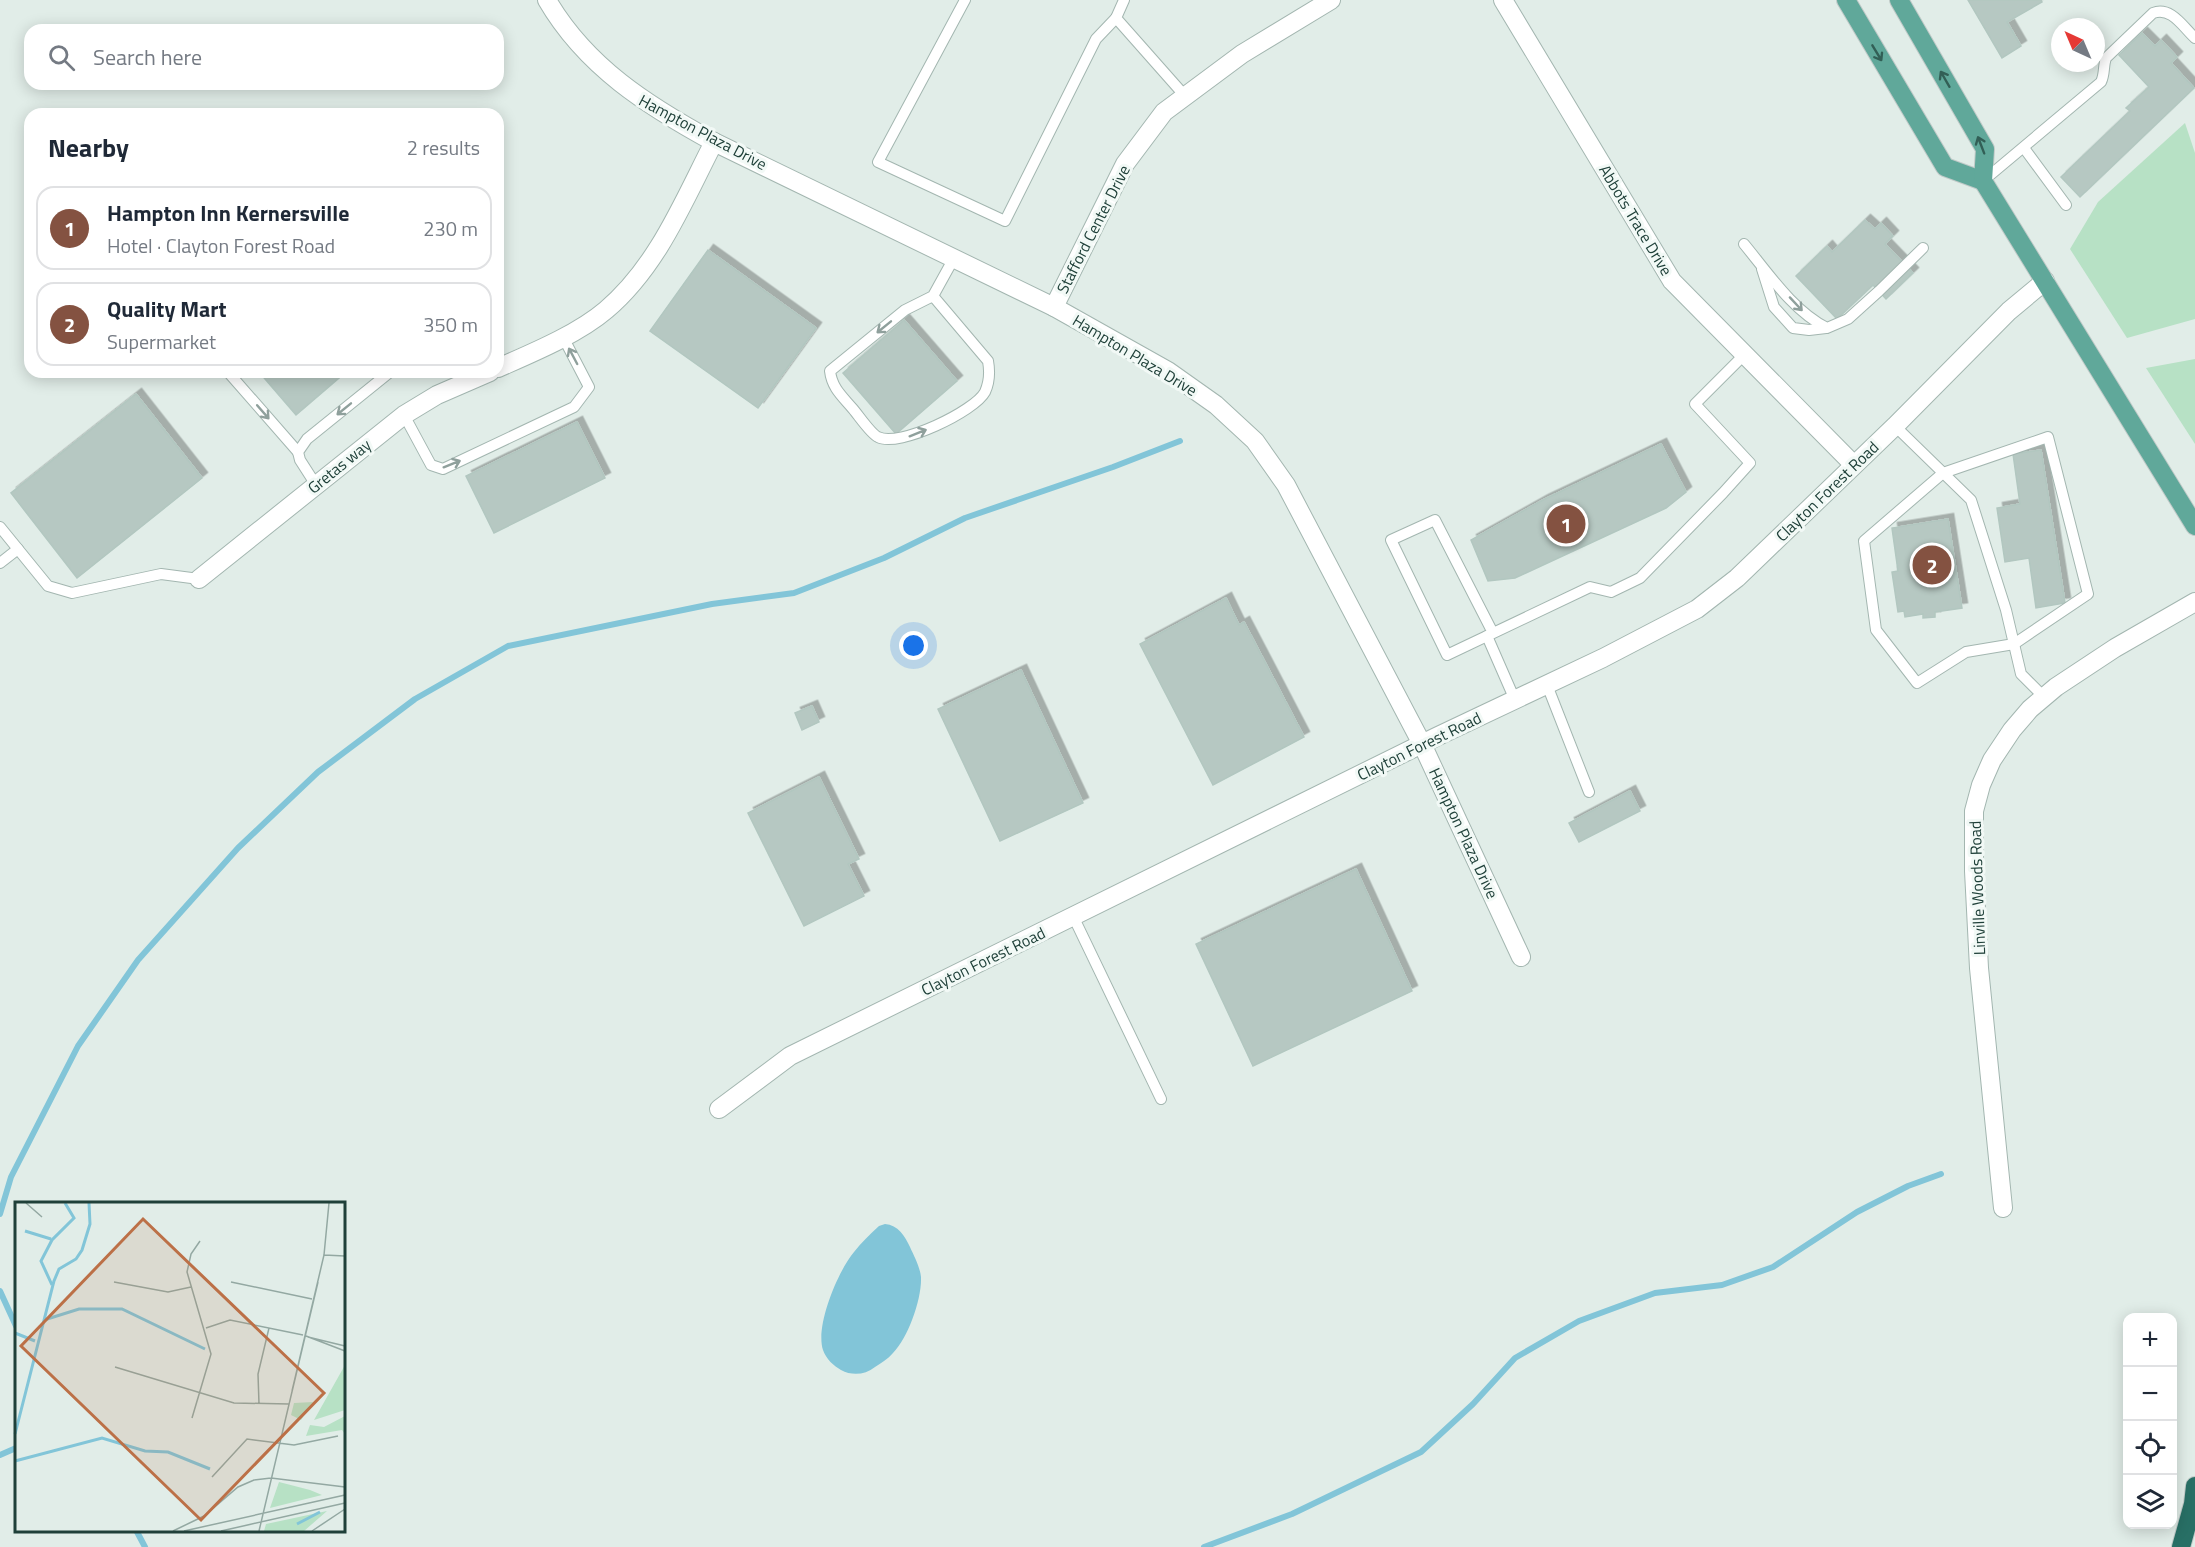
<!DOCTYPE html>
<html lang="en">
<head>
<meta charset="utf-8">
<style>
  :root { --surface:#fff; --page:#f6f6f7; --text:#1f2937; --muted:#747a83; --line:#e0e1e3; --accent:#845241 }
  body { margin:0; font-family:"Titillium Web",sans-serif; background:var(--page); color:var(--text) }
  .controls { position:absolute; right:18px; bottom:18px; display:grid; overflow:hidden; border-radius:12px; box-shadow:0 3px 15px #0003 }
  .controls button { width:54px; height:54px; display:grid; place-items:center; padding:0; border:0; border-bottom:2px solid var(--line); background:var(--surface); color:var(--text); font:30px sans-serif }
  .compass { position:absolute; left:2051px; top:18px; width:54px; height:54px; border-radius:50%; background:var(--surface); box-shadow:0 3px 15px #0003; rotate:316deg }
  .you { position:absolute; left:914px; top:646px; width:21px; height:21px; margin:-15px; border:4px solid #fff; border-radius:50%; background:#1a73e8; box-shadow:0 0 0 9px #1a73e833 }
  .badge { display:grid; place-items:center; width:39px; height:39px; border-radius:50%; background:var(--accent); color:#fff; font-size:20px; font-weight:700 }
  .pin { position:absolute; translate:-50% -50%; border:3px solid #fff; box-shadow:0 2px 6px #0006 }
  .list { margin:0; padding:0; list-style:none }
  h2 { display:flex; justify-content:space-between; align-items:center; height:78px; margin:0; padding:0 24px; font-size:26px }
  h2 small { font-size:20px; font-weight:400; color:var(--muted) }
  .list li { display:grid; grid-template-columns:39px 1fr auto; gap:18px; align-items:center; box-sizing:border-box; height:84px; margin:0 12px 12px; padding:0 12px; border:2px solid var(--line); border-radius:18px }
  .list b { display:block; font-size:22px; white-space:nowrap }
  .list p { margin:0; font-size:20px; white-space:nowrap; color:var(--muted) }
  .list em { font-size:20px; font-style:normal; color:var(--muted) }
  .icon { flex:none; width:33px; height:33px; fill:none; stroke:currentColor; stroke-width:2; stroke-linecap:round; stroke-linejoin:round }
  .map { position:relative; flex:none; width:2195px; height:1547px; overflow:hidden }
  .search { position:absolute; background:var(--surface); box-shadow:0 3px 15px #0003; left:24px; top:24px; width:480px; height:66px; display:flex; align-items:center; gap:15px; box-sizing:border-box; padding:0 21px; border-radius:18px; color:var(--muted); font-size:22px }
  .panel { position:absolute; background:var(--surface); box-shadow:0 3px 15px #0003; left:24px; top:108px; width:480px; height:270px; border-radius:18px }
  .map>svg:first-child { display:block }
  .green { fill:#b7e1c5 }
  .water { fill:#82c5d8 }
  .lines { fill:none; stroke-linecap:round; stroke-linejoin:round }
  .stream { stroke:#82c5d8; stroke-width:6 }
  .building { fill:#b6c8c2; stroke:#b2c7c0; stroke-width:1.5; filter:url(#shadow) }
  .lane-casing { stroke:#a3b6b0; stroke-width:12 }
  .street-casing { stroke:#a3b6b0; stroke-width:20 }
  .primary-casing { stroke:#c0cac8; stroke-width:20 }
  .highway-casing { stroke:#c0cac8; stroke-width:20 }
  .lane { stroke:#fff; stroke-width:10 }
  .street { stroke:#fff; stroke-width:18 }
  .primary { stroke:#60a89a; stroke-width:18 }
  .highway { stroke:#286f65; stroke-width:18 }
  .oneway { stroke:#325f56 }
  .oneway2 { stroke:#8fa09c }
  .labels { text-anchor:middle; stroke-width:6; stroke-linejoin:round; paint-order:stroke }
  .street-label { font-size:16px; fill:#1f4039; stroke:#f2f9f6 }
  .inset-river { fill:none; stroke:#82c5d8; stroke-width:3 }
  .inset-road { fill:none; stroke:#93a8a2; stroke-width:1.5 }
  .view { fill:#bc7047; fill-opacity:0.15; stroke:#bc7047; stroke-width:3 }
  .inset-edge { fill:none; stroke:#1f4039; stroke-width:3 }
</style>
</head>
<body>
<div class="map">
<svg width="2195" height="1547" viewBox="0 0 2195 1547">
  <defs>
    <filter id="shadow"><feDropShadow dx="5.5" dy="-5.5" stdDeviation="0" flood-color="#0004"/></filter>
  </defs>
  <rect width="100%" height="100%" fill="#e1ede8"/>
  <!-- green -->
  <g class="green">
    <path d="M 2185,123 L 2195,153 L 2195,319 L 2127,338 L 2070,249 L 2098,202 Z"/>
    <path d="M 2195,359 L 2195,444 L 2146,368 Z"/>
  </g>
  <!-- water -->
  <path class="water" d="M 885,1224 C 898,1225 905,1236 910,1247 C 914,1256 920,1267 921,1277 C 922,1299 908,1338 893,1353 C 888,1359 881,1363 875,1367 C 865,1375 852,1376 841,1370 C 834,1366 826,1359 823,1350 C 815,1326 838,1271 854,1252 C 861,1243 870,1234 879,1226 Z"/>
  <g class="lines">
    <!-- stream -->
    <g class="stream">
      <path d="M 0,1214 L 11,1177 L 78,1046 L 138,960 L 238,848 L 318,772 L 415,699 L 508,646 L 712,604 L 794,593 L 884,558 L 965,518 L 1113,467 L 1180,441"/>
      <path d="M 0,1291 L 16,1326"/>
      <path d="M 0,1455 L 16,1448"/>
      <path d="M 136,1530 L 145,1547"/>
      <path d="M 1204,1547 L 1292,1514 L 1421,1452 L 1473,1404 L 1515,1358 L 1579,1321 L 1655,1293 L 1722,1285 L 1773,1267 L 1857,1212 L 1908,1186 L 1941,1174"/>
    </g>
  </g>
  <!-- building -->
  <g class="building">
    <path d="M 1968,0 L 2041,0 L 2042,2 L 2007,22 L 2021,46 L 2002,58 Z"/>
    <path d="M 2142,33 L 2155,46 L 2161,40 L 2177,57 L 2171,63 L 2194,88 L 2080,197 L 2061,177 L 2130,111 L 2126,108 L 2149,87 L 2119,55 Z"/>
    <path d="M 1865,220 L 1875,229 L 1881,223 L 1893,236 L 1885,244 L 1913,273 L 1886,299 L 1873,285 L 1837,319 L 1796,276 L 1827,246 L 1832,252 Z"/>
    <path d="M 708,250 L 816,328 L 758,408 L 650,331 Z"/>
    <path d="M 904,320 L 957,381 L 896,434 L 843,373 Z"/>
    <path d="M 259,372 L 346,372 L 296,415 Z"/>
    <path d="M 136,394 L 202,478 L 77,578 L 11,493 Z"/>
    <path d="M 577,422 L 605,478 L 494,533 L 466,476 Z"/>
    <path d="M 1661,444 L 1686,492 L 1666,508 L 1515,578 L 1488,581 L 1471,540 L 1543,500 Z"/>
    <path d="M 2041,450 L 2065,603 L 2036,608 L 2029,558 L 2005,562 L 1997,508 L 2020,504 L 2013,454 Z"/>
    <path d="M 1948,519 L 1962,608 L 1935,612 L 1935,617 L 1923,618 L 1923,614 L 1905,617 L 1904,611 L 1898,612 L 1892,572 L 1898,571 L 1892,528 Z"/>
    <path d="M 1226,598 L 1239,625 L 1244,622 L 1304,737 L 1213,785 L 1140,644 Z"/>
    <path d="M 1021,670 L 1083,803 L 1000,841 L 938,709 Z"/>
    <path d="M 812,706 L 819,722 L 802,730 L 795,713 Z"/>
    <path d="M 819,777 L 859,859 L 848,864 L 864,896 L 804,926 L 748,813 Z"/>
    <path d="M 1630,791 L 1640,811 L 1579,842 L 1569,823 Z"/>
    <path d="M 1356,869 L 1412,991 L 1253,1066 L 1196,944 Z"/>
  </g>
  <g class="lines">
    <!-- lane casing -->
    <g class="lane-casing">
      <g id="lane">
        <path d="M 965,0 L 878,162 L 1005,221 L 1096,39 L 1116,18"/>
        <path d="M 1124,0 L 1116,18 L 1185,96"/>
        <path d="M 2024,148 L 2066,205"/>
        <path d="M 1983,181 L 2101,82 C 2105,74 2103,66 2106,58 L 2153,13 C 2171,6 2183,27 2195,38"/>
        <path d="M 1744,244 C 1768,273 1793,311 1827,328 L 1848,319 L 1879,291 L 1923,248"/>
        <path d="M 1762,269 L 1774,307 L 1793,328 L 1809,330 L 1826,328"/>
        <path d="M 933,296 L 988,361 C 990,372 990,381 985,392 C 975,411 899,448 878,437 C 871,434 859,416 853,409 C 842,396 832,388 830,371 L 905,310 L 933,296 L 954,258"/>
        <path d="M 228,372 L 298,452"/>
        <path d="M 404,415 L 431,465 L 443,469 L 574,407 L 589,387 L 563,337"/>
        <path d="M 1895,426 L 1971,500 L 2006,610 L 2021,674 L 2044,697"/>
        <path d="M 2048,437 L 2088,594 L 2014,644 L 1966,652 L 1917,683 L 1876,630 L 1864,541 L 1943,473 Z"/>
        <path d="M 316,485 L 300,460 L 298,452 L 307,439 L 390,372"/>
        <path d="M 0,527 L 48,586 L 72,593 L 161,574 L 199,579"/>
        <path d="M 0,563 L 18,549"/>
        <path d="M 1493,633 L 1435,520 L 1391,540 L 1447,655 L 1590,587 L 1611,592 L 1640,578 L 1723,493 L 1750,463 L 1695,404 L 1745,354"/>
        <path d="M 1487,636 L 1515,700"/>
        <path d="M 1547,685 L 1589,792"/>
        <path d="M 1073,916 L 1161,1099"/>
      </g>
    </g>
    <!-- street casing -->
    <g class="street-casing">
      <g id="street">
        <path d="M 547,0 C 586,67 648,106 714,142 L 1054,307 L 1168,371 L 1216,405 L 1255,441 L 1286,485 L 1422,744 L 1521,957"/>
        <path d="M 1503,0 L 1672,281 L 1853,464"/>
        <path d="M 1054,307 L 1125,164 L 1164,112 L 1242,54 L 1331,0"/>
        <path d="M 498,368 C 532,353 578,334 606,310 C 658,266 684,200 714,142"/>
        <path d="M 199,579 L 404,415 L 437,395 L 490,372"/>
        <path d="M 719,1109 L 790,1056 L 1436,737 L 1603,658 L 1697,609 L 1737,578 L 1895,426 L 2009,311 L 2045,281"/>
        <path d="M 2003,1208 L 1979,968 L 1974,871 L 1974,811 L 1981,785 L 1992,760 L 2012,730 L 2030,709 L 2056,687 L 2115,648 L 2195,602"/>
      </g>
    </g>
    <!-- primary casing -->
    <g class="primary-casing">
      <g id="primary">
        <path d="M 1846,0 L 1945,167 L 1983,181"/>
        <path d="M 1899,0 L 1985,149 L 1983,181 L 2195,526"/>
      </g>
    </g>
    <!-- highway casing -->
    <g class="highway-casing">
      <path id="highway" d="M 2181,1547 L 2193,1504 L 2195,1486"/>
    </g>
    <!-- lane -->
    <use href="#lane" class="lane"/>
    <!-- street -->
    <use href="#street" class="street"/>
    <!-- primary -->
    <use href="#primary" class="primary"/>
    <!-- highway -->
    <use href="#highway" class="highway"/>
  </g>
  <!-- one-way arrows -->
  <defs><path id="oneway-shaft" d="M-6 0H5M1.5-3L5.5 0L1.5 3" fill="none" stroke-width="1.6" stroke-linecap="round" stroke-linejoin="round" transform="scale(1.5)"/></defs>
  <g class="oneway">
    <use href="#oneway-shaft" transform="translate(1877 53) rotate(59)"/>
    <use href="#oneway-shaft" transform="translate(1945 79) rotate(-120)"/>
    <use href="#oneway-shaft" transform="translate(1981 145) rotate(-111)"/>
  </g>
  <g class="oneway2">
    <use href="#oneway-shaft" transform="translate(1796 304) rotate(47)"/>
    <use href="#oneway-shaft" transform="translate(884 327) rotate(141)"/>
    <use href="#oneway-shaft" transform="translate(573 356) rotate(-118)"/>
    <use href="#oneway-shaft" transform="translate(344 409) rotate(141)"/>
    <use href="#oneway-shaft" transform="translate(263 412) rotate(49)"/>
    <use href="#oneway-shaft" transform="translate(918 433) rotate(-22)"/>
    <use href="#oneway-shaft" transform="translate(452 464) rotate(-22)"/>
  </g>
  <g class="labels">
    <!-- street labels -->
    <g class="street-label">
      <text transform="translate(703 132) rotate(28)" y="6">Hampton Plaza Drive</text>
      <text transform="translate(1636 220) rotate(59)" y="6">Abbots Trace Drive</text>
      <text transform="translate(1093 229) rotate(-63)" y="6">Stafford Center Drive</text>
      <text transform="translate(1135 355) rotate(31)" y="6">Hampton Plaza Drive</text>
      <text transform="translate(339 466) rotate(-39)" y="6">Gretas way</text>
      <text transform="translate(1827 491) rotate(-44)" y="6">Clayton Forest Road</text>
      <text transform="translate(1419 746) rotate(-26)" y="6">Clayton Forest Road</text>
      <text transform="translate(1464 833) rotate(65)" y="6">Hampton Plaza Drive</text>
      <text transform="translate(1977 888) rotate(-92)" y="6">Linville Woods Road</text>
      <text transform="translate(983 961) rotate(-26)" y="6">Clayton Forest Road</text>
    </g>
  </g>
  <!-- overview -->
  <g transform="translate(15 1202)">
    <rect width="330" height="330" fill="#e1ede8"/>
    <path d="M 330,163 L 330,208 L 299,218 ZM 298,200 L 286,218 L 276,213 L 279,201 ZM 330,214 L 330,232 L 327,228 L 291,234 L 295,223 L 309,225 ZM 264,280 L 295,288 L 307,293 L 255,306 ZM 312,309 L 289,329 L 249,329 L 251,322 Z" fill="#b7e1c5"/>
    <path class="inset-river" d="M 10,29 L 36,37M 37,83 L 26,59 L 37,38 L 59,16 L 50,1M 29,118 L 64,107 L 107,107 L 190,147M 0,131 L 20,139M 0,232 L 39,79 L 44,67 L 61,57 L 67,48 L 75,22 L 74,1M 0,259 L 87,236 L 130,249 L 153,250 L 195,267M 282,322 L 305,310"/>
    <path class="inset-road" d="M 11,1 L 27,15M 309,53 L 330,54M 99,80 L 153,90 L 176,85M 216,80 L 297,97M 191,126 L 215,118 L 288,133M 291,134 L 330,149M 293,135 L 330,144M 100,165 L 219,201 L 274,202M 277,189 L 309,53 L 314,1M 244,202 L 243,172 L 254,126M 177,216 L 196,152 L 172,70 L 176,52 L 185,39M 197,275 L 232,237 L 279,243 L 323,234M 158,329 L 189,314 L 223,285 L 239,278 L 256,276 L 330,285M 169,329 L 330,293M 206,329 L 330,301M 244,329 L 303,80M 297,329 L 330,307"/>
    <path class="view" d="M 128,17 L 309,191 L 186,318 L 6,144 Z"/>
    <rect width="330" height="330" class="inset-edge"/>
  </g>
</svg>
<div class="controls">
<button>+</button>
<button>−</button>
<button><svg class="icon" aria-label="locate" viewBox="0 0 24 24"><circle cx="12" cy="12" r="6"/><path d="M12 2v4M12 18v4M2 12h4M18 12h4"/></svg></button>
<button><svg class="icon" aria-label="layers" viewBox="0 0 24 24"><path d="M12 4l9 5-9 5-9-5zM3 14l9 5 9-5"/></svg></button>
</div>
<svg class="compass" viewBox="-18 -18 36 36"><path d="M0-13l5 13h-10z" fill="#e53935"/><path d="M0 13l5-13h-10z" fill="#747a83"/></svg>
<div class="you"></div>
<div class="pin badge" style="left:1566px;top:524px">1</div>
<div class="pin badge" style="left:1932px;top:565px">2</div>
<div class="search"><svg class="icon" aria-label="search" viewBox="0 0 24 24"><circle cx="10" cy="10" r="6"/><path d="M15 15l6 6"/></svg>Search here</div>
<section class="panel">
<h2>Nearby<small>2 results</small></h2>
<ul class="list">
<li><span class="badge">1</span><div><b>Hampton Inn Kernersville</b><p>Hotel · Clayton Forest Road</p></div><em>230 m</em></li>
<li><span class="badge">2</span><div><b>Quality Mart</b><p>Supermarket</p></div><em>350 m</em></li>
</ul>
</section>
</div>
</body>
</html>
